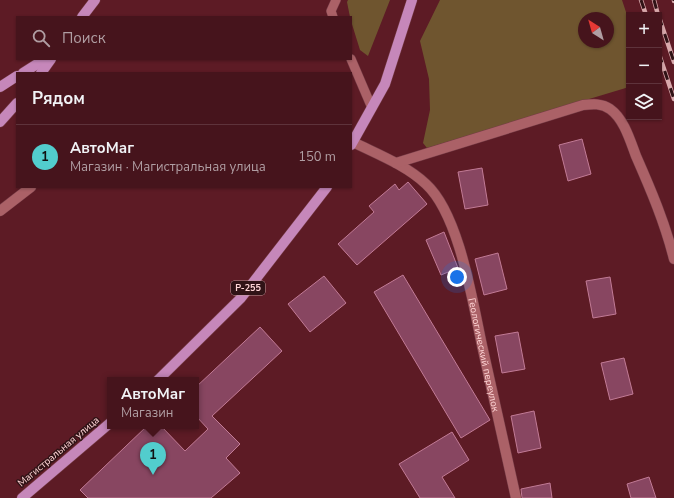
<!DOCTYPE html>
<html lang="ru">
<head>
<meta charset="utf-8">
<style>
  :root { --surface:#46141c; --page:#4d1d25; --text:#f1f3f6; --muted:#b09ea3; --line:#5e333b; --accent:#52cdcd }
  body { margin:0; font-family:"Nunito Sans",sans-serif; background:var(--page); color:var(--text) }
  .controls { position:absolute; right:12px; top:12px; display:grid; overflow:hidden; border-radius:0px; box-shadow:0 1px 3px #0004 }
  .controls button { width:36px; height:36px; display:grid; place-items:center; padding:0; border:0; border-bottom:1px solid var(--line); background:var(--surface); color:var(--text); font:20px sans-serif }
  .compass { position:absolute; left:578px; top:12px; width:36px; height:36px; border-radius:50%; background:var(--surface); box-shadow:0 1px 3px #0004; rotate:323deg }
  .you { position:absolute; left:457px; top:277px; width:14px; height:14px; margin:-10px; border:3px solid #fff; border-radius:50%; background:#1a73e8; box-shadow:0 0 0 6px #1a73e833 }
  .badge { display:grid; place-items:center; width:26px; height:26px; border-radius:50%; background:var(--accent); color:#111; font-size:13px; font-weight:700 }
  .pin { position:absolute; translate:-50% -33px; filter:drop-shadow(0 1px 2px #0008) }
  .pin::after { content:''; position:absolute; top:21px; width:14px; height:12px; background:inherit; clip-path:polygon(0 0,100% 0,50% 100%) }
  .popup { position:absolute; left:107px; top:377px; width:92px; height:52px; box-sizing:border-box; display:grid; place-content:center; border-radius:0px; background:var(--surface); filter:drop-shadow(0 1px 3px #0005); font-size:13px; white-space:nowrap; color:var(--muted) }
  .popup b { font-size:15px; color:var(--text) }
  .popup::after { content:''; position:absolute; left:50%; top:100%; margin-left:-8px; border:8px solid transparent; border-top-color:var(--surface) }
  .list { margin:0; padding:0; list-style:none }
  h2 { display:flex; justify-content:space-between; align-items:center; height:52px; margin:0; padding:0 16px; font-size:17px }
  h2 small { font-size:13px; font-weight:400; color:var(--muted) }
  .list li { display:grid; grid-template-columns:26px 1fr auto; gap:12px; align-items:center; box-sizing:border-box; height:64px; padding:0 16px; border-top:1px solid var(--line) }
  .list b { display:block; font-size:15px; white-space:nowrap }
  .list p { margin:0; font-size:13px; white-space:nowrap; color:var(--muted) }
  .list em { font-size:13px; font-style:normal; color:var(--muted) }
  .icon { flex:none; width:22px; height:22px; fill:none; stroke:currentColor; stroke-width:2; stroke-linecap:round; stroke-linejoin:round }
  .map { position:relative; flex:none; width:674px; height:498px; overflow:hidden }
  .search { position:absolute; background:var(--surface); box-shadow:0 1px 3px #0004; left:16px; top:16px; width:336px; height:44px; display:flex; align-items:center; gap:10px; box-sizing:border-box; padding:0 14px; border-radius:0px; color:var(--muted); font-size:15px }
  .panel { position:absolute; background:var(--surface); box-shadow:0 1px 3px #0004; left:16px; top:72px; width:336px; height:116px; border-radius:0px }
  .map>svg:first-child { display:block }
  .green { fill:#6f552f; fill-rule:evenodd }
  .building { fill:#884661; stroke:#c27b96 }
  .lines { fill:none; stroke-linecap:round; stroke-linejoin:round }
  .lane-casing { stroke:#753c46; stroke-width:10 }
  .street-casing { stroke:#753c46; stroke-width:11 }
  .primary-casing { stroke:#753c46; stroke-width:11 }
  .lane { stroke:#ab6167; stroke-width:9 }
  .street { stroke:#ab6167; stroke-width:10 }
  .primary { stroke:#c687ba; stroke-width:10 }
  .rail-casing { stroke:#d9a9ac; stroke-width:4.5 }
  .rail { stroke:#301316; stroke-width:3; stroke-dasharray:9; stroke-linecap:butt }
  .labels { text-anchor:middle; stroke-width:3; stroke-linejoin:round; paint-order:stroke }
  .shield { fill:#301316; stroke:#c19b9c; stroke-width:1 }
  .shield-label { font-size:9px; font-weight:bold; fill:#ffd5d6 }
  .street-label { font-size:10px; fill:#ffd5d6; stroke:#301316 }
</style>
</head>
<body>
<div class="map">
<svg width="674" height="498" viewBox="0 0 674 498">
  <rect width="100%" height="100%" fill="#5d1b25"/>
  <!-- green -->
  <g class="green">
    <path d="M 348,0 L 390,0 L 368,56 L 360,50 L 351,21 L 351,17 L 350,17 L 347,2 Z"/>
    <path d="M 440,0 L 622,0 L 629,21 L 629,87 L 427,148 L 423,143 L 430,110 L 429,79 L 420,41 ZM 584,18 L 608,18 L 608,42 L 584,42 Z"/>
  </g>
  <!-- building -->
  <g class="building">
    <path d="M 582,139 L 591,174 L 568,181 L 559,145 Z"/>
    <path d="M 482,168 L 488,205 L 465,209 L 458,172 Z"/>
    <path d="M 408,182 L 427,204 L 357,265 L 338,244 L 374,212 L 369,206 L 395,184 L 399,190 Z"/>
    <path d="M 444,232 L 458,268 L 441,275 L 426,240 Z"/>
    <path d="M 498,253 L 507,289 L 484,295 L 475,259 Z"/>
    <path d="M 403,275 L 490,420 L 461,438 L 374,292 Z"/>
    <path d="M 324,276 L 346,303 L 310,332 L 288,304 Z"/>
    <path d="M 610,277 L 616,314 L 593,318 L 586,281 Z"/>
    <path d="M 260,327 L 282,351 L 212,416 L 240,444 L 226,458 L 240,473 L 211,498 L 88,498 L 80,490 L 147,426 L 161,426 L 185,451 L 208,429 L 196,416 L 196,387 Z"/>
    <path d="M 518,332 L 525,369 L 502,373 L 495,336 Z"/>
    <path d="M 624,358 L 633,394 L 610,400 L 601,363 Z"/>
    <path d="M 534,411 L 541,448 L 518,453 L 511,416 Z"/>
    <path d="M 452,432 L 469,460 L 442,477 L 455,498 L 420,498 L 399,464 Z"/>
    <path d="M 649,477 L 656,498 L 631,498 L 627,484 Z"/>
    <path d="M 550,483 L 552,498 L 522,498 L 521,489 Z"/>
  </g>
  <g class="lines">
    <!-- lane casing -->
    <g class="lane-casing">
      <g id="lane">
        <path d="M 333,17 L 331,11 L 336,0"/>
        <path d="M 351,59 L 372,108"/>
      </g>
    </g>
    <!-- street casing -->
    <g class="street-casing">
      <g id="street">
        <path id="s1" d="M 353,142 C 377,154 406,165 426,184 C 460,215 473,305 483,350 C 494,400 505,449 516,498"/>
        <path d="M 396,163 L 583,105 C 592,104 602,103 610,109 C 624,119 630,140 636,156 C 651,190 665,223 674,259"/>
        <path d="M 0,211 L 31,187"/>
      </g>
    </g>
    <!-- primary casing -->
    <g class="primary-casing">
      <g id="primary">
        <path d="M 82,17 L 95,0"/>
        <path d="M 23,73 L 45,59"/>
        <path d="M 41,73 L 51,59"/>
        <path d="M 0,87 L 17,76"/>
        <path d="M 0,122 L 17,103"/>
        <path d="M 351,145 L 385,84 L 412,0"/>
        <path d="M 158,380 L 241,298 L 327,187"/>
        <path d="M 22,498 L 110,423"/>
      </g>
    </g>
    <!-- lane -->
    <use href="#lane" class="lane"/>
    <!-- street -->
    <use href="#street" class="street"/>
    <!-- primary -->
    <use href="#primary" class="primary"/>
    <!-- rail casing -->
    <g class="rail-casing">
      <g id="rail">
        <path d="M 641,0 L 646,15"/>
        <path d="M 654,0 L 658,15"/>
        <path d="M 674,0 L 674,1"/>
        <path d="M 659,17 L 674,62"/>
        <path d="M 659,54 L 674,99"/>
      </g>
    </g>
    <!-- rail -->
    <use href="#rail" class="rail"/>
  </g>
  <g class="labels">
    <!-- shield labels -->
    <rect class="shield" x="231" y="281" width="34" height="14" rx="3"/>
    <g class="shield-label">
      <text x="248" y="291">Р-255</text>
    </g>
    <!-- street labels -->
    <g class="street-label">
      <text dy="4" stroke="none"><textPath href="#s1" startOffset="267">Геологический переулок</textPath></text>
      <text transform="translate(58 451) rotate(-40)" y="4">Магистральная улица</text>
    </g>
  </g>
</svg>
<div class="controls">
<button>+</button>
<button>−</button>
<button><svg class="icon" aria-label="layers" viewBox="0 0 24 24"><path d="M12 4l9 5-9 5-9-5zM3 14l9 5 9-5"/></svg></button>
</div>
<svg class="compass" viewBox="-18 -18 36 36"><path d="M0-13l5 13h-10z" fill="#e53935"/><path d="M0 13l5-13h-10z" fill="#b09ea3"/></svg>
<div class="you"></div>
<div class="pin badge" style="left:153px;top:475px">1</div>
<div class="popup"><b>АвтоМаг</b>Магазин</div>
<div class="search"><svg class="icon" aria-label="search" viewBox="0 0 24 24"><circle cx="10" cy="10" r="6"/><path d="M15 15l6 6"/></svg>Поиск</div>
<section class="panel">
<h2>Рядом<small></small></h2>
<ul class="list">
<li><span class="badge">1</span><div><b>АвтоМаг</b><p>Магазин · Магистральная улица</p></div><em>150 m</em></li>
</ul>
</section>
</div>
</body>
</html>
